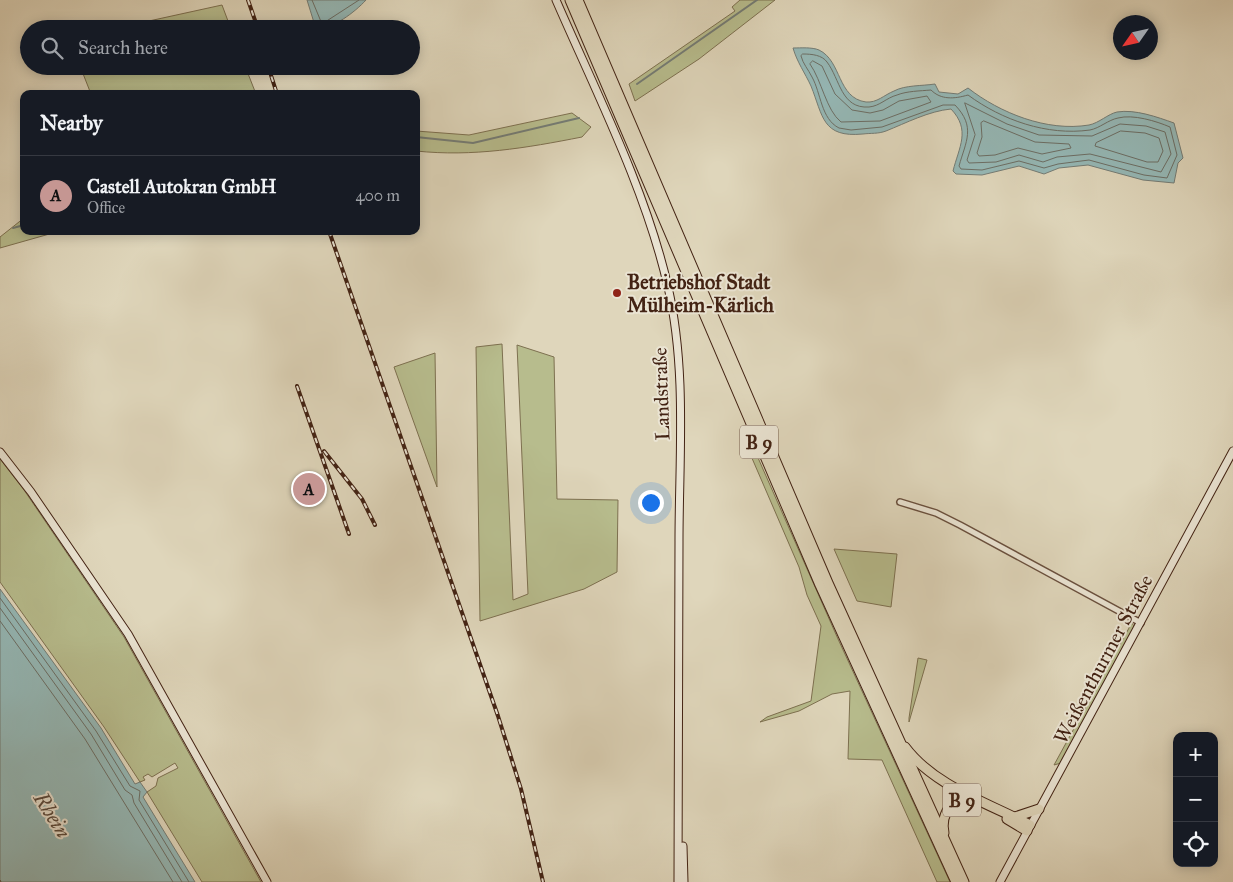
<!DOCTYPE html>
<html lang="en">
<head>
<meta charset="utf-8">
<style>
  :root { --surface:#171b24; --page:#20242c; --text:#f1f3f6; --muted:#9ea1a6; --line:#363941; --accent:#c59692 }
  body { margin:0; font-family:"IM FELL Great Primer",serif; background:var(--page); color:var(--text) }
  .controls { position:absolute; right:15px; bottom:15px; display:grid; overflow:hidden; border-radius:10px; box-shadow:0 2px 12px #0003 }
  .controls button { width:45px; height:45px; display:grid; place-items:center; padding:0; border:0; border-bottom:1px solid var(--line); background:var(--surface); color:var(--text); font:25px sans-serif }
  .compass { position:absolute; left:1113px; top:15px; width:45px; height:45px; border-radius:50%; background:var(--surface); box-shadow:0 2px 12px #0003; rotate:236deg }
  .you { position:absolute; left:650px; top:502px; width:18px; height:18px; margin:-12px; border:4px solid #fff; border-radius:50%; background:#1a73e8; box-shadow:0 0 0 8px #1a73e833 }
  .badge { display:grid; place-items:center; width:32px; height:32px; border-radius:50%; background:var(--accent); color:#111; font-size:16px; font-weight:700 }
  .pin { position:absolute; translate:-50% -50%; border:2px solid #fff; box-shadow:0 1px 5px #0006 }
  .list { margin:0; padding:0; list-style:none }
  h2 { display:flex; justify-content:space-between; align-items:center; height:65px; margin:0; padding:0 20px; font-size:21px }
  h2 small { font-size:16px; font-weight:400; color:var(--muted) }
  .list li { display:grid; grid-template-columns:32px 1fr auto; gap:15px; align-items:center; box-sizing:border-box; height:80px; padding:0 20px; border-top:1px solid var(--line) }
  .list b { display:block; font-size:19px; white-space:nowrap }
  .list p { margin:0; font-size:16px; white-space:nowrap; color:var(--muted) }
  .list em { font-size:16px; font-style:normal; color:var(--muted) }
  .icon { flex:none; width:28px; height:28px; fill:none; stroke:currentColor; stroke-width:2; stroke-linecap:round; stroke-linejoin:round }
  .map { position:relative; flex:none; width:1233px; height:882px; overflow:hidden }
  .search { position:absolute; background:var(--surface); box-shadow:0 2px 12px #0003; left:20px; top:20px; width:400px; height:55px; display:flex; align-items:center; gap:12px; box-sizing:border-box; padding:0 18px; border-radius:28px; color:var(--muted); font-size:19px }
  .panel { position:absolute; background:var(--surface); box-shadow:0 2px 12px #0003; left:20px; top:90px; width:400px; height:145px; border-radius:10px }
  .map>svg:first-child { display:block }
  .green { fill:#b7bc8d; stroke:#7d7050 }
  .water { fill:#95b8b6; stroke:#747c75 }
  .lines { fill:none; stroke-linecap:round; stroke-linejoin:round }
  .shore { stroke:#6c6e65; stroke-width:1 }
  .stream { stroke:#747c75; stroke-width:2 }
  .ferry { stroke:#58483c; stroke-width:1; stroke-dasharray:6 5; stroke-linecap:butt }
  .street-casing { stroke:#6a503e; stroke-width:8 }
  .secondary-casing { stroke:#432314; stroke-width:9 }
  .highway-casing { stroke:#432314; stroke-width:11 }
  .street { stroke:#eae4d3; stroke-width:5 }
  .secondary { stroke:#eae4d3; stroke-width:7 }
  .highway { stroke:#dfd6bb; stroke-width:9 }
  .rail-casing { stroke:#432314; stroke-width:4 }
  .rail { stroke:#eae4d3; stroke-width:2; stroke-dasharray:5.5; stroke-linecap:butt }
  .poi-dot { fill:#8f2418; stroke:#eae4d3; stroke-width:2 }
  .labels { text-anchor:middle; stroke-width:4; stroke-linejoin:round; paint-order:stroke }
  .shield { fill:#eae4d3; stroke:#755d4d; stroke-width:1 }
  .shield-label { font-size:19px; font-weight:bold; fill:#432314 }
  .poi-label { font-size:20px; font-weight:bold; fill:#432314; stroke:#eae4d3; text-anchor:start }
  .street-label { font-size:20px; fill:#432314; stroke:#eae4d3 }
  .water-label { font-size:21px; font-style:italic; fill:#58483c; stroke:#eae4d3 }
</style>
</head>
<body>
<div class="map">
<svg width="1233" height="882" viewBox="0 0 1233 882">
  <rect width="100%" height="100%" fill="#dfd6bb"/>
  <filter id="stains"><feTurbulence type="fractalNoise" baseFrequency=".004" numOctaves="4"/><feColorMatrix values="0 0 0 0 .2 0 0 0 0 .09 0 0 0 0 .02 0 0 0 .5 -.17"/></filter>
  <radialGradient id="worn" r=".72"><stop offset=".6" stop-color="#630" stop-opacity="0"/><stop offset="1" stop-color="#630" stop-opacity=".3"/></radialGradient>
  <!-- green -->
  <g class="green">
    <path d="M 740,0 L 775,0 L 699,59 L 635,101 L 629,84 L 735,11 L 732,7 Z"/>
    <path d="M 222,5 L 231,29 L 94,29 L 101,24 L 117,28 Z"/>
    <path d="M 80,66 L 245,66 L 256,94 L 91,94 Z"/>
    <path d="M 572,113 L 591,127 L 582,137 C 526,148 473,157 416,151 L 416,131 L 469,135 Z"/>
    <path d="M 24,218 L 24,231 L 60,231 L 0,248 L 0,237 Z"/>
    <path d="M 502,344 L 513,600 L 528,594 L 517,345 L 554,357 L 557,499 L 618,500 L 617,572 L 584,589 L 480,621 L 476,347 Z"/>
    <path d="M 435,353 L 437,487 L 394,367 Z"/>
    <path d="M 745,442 L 755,451 L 838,639 L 950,882 L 937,882 L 882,760 L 848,759 L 850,691 L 832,694 L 799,711 L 760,722 L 767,717 L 811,701 L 821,626 L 807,595 L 799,567 Z"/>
    <path d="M 0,459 L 24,490 L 124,637 L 261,882 L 202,882 L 147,792 L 156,786 L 158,778 L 178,768 L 175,763 L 152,777 L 148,774 L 143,777 L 145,780 L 140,782 L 104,727 L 0,582 Z"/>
    <path d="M 834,549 L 897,554 L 891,607 L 857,601 Z"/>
    <path d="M 1130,621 L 1135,627 L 1061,763 L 1054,765 L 1129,628 Z"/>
    <path d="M 918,658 L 927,660 L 909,722 L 909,718 Z"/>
  </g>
  <!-- water -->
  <g class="water">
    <path d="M 307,0 L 366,0 C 355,12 333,29 316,29 Z"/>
    <path d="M 793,48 C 801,48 812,47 819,50 C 842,61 837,98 866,102 C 877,103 884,95 894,91 C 905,85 922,86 935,84 L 939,92 L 958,94 L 968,88 C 1000,113 1047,132 1089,125 C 1099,123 1108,114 1117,112 C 1135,109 1157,117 1174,123 L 1183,158 L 1178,163 L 1174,183 L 1143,180 L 1088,165 L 1059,168 L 1044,174 L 1019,166 L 982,175 L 956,174 L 953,171 C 959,147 971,130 951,109 C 929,111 906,123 886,131 C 878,134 871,133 863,134 C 822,138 823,116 811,86 C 805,73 797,62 793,48 Z"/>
    <path d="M 0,589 L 101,728 L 135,784 L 140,782 L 147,792 L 143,797 L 195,882 L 0,882 Z"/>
  </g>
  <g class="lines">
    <!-- shore -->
    <g class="shore">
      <path d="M 312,0 L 322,24 L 359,0"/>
      <path d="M 803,54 C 812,54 822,55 827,62 C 840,79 841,109 869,107 C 880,106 886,98 897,95 C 907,91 920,91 931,90 C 941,100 954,99 968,95 C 1002,120 1047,136 1090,130 C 1100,128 1108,120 1118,118 C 1133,114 1156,121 1170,127 L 1177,155 L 1167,178 L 1144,175 L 1089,160 L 1058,164 L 1044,168 L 1019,161 L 982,170 L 961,169 L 959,166 C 966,141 976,127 955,105 L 943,105 L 882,127 L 851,130 L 839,128 C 821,119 821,93 812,77 C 808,69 803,64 801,56 Z"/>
      <path d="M 813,61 L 822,66 L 835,94 L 852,110 L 870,113 L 883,110 L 899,101 L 927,96 L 931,102 L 880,121 L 841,122 C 826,110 822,81 810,64 Z"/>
      <path d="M 965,103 L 1007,124 L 1039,135 L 1092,136 L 1120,124 L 1146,126 L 1165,132 L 1171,154 L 1161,172 L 1090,154 L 1057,157 L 1043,162 L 1019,155 L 996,162 L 969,163 L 967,160 L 975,135 Z"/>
      <path d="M 984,121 L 1035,142 L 1069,144 L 1071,148 L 1042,154 L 1018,148 L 995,155 L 979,156 L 977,153 L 982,137 L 981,123 Z"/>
      <path d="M 1121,131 L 1145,133 L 1159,138 L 1163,151 L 1158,162 L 1147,162 L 1095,146 L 1096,143 Z"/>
      <path d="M 0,598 L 96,731 L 130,786 L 140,791 L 139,800 L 189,882"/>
      <path d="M 0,608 L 91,734 L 125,790 L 132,795 L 134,803 L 182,882"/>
      <path d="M 0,621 L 85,739 L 173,882"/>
    </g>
    <!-- stream -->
    <g class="stream">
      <path d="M 637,84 L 757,0"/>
      <path d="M 416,137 L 473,143 L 579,118"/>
      <path d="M 13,228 L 24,225"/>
    </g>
    <!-- ferry -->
    <path class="ferry" d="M 0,880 L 1,882"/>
    <!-- street casing -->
    <g class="street-casing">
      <path id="street" d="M 900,502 L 936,513 L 960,525 L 1141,623"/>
    </g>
    <!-- secondary casing -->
    <g class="secondary-casing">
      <g id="secondary">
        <path d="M 556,0 C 596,92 646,190 668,287 C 687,370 679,458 679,541 C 678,655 679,768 678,882"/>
        <path d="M 0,452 L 31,492 L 128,634 L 267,882"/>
        <path d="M 683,846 L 684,882"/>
        <path d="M 1000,882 L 1233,451"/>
      </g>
    </g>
    <!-- highway casing -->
    <g class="highway-casing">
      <g id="highway">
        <path d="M 570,0 L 820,585 L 956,882"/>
        <path d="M 578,0 L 828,583 L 964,882"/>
        <path d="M 905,747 C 934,786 988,803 1030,825"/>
        <path d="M 1015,817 L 1039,809"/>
        <path d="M 1007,819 L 1027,831"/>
        <path d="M 944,833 C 940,813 954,793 976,801"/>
      </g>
    </g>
    <!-- street -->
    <use href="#street" class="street"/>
    <!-- secondary -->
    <use href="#secondary" class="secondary"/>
    <!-- highway -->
    <use href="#highway" class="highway"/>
    <!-- rail casing -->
    <g class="rail-casing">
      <g id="rail">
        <path d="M 248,0 L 258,29"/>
        <path d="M 268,66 L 277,94"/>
        <path d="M 329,231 L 498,716 L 521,789 L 543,882"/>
        <path d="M 297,386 L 349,534"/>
        <path d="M 324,451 L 362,499 L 375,525"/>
      </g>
    </g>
    <!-- rail -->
    <use href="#rail" class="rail"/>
  </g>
  <!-- markers -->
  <circle class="poi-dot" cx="617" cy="293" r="5"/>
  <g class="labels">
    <!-- shield labels -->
    <g class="shield">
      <rect x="740" y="425.5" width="38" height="33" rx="4"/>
      <rect x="943" y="783.5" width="38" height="33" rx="4"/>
    </g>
    <g class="shield-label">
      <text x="759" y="449">B 9</text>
      <text x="962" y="807">B 9</text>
    </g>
    <!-- poi labels -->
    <g class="poi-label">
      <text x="627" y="289">Betriebshof Stadt<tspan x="627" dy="23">Mülheim-Kärlich</tspan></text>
    </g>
    <!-- street labels -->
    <g class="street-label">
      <text transform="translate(661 394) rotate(-92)" y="7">Landstraße</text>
      <text transform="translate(1103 659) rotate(-62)" y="7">Weißenthurmer Straße</text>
    </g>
    <!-- water labels -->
    <g class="water-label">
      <text transform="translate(52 815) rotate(58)" y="7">Rhein</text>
    </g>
  </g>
  <rect width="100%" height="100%" filter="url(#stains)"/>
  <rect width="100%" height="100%" fill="url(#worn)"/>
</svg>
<div class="controls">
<button>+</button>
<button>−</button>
<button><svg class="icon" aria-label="locate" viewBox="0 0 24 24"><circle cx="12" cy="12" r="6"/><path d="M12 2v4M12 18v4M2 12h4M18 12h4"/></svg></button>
</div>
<svg class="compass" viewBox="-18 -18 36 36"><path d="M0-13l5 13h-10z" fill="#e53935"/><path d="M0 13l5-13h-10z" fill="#9ea1a6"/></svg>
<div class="you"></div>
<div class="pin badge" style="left:309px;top:489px">A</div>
<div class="search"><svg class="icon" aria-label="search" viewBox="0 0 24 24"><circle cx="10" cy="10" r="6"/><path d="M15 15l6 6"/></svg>Search here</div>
<section class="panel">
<h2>Nearby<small></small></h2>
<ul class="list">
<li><span class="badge">A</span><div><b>Castell Autokran GmbH</b><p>Office</p></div><em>400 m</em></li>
</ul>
</section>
</div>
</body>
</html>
